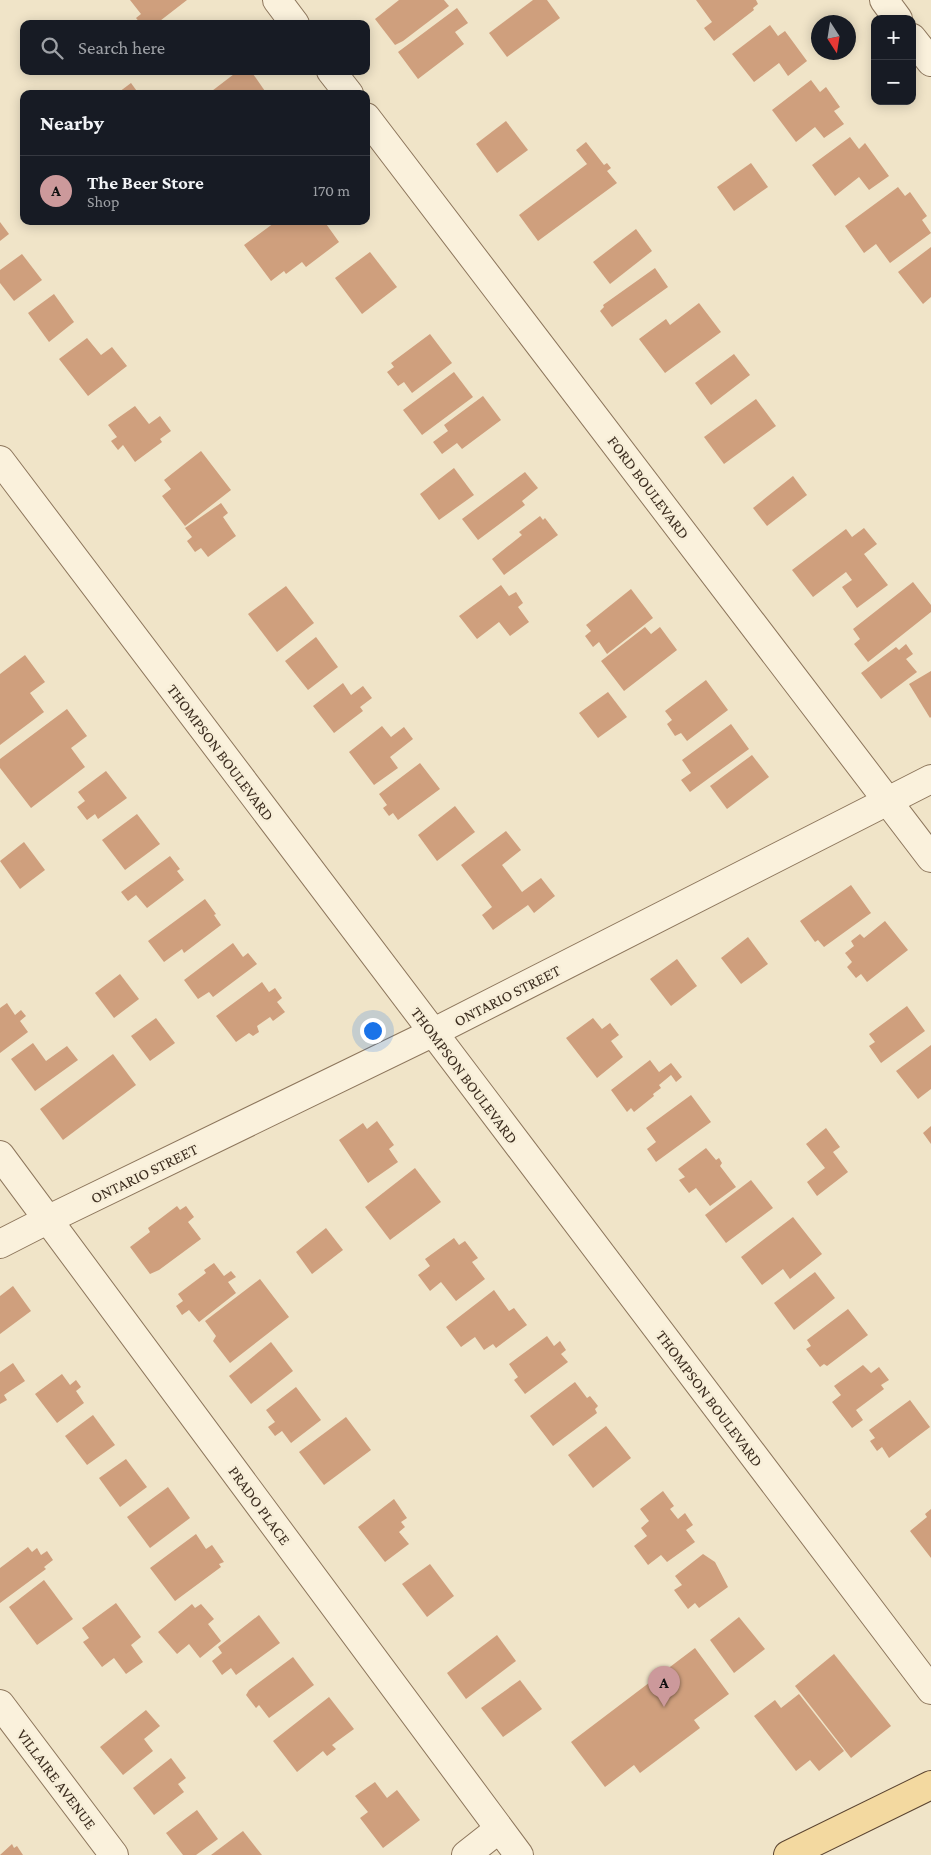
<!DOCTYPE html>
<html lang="en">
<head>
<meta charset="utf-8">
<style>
  :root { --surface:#171b24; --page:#20242c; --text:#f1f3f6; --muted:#9ea1a6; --line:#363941; --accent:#cc999b }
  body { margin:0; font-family:"Crimson Pro",serif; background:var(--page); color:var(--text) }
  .controls { position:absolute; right:15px; top:15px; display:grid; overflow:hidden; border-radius:10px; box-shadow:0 2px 12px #0003 }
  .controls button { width:45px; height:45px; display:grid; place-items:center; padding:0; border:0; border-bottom:1px solid var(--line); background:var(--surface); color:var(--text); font:25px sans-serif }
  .compass { position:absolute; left:811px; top:15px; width:45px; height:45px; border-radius:50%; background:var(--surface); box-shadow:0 2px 12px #0003; rotate:168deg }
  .you { position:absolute; left:372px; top:1030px; width:18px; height:18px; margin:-12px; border:4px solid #fff; border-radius:50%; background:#1a73e8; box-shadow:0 0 0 8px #1a73e833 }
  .badge { display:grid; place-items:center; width:32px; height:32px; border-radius:50%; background:var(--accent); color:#111; font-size:16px; font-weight:700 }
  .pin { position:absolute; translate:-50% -41px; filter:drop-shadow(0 1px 2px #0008) }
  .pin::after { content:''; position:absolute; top:26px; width:18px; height:15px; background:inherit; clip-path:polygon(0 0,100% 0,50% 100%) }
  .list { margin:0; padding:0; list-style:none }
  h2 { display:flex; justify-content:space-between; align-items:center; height:65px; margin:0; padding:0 20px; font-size:21px }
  h2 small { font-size:16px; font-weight:400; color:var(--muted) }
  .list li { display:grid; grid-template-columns:32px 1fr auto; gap:15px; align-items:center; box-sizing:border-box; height:70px; padding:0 20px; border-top:1px solid var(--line) }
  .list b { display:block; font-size:19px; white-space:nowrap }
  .list p { margin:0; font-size:16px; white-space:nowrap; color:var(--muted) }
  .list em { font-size:16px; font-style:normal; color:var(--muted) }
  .icon { flex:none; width:28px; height:28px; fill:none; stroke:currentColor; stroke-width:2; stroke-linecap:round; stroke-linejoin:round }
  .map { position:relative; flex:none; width:931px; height:1855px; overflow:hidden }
  .search { position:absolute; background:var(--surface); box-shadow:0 2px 12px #0003; left:20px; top:20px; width:350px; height:55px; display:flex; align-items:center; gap:12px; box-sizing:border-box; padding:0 18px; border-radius:10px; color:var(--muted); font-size:19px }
  .panel { position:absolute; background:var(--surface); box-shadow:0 2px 12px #0003; left:20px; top:90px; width:350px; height:135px; border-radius:10px }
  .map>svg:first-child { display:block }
  .building { fill:#cf9f7d }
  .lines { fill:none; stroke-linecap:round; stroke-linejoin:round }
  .minor-casing { stroke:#8d765c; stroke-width:30 }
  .major-casing { stroke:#5b4430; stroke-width:30 }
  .minor { stroke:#faf1dc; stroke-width:28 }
  .major { stroke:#f3d9a0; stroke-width:28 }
  .labels { text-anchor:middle; stroke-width:5; stroke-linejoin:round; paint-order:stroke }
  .street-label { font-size:16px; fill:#3d2e20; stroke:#f7eed8 }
</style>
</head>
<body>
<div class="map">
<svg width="931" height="1855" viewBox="0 0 931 1855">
  <rect width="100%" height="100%" fill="#f0e4c8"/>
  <!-- building -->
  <g class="building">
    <path d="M 130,0 L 187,0 L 156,24 L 141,24 L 136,18 L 141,14 Z"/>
    <path d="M 399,0 L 444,0 L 449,6 L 403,41 L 395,45 L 375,19 Z"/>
    <path d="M 533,0 L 547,0 L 560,18 L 507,57 L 489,33 Z"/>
    <path d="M 696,0 L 756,0 L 758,4 L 753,8 L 754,10 L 714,41 L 704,28 L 712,22 Z"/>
    <path d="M 457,8 L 468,23 L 455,32 L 464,44 L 418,79 L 398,52 Z"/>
    <path d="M 770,25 L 778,36 L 785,31 L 807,61 L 788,76 L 779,63 L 754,82 L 732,54 Z"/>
    <path d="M 238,71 L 251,71 L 267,94 L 208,94 Z"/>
    <path d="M 811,80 L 820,92 L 826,87 L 840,107 L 834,111 L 844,124 L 824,138 L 815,127 L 796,142 L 772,110 Z"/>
    <path d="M 131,83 L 139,94 L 121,94 L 119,92 Z"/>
    <path d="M 506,121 L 528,150 L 497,173 L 476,144 Z"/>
    <path d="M 850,137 L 859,149 L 865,143 L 889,176 L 869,190 L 859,177 L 835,196 L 812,165 Z"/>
    <path d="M 586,142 L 604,165 L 607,163 L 611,168 L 607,171 L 617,183 L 538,241 L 519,215 L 587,164 L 576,150 Z"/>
    <path d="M 751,163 L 768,187 L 734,211 L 717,187 Z"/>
    <path d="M 898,187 L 905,196 L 910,192 L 927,216 L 922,220 L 931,233 L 890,263 L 876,244 L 864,253 L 845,226 Z"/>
    <path d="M 273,221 L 324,221 L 339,242 L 306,267 L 302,262 L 286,274 L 284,271 L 271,281 L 244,245 L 274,223 Z"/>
    <path d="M 0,222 L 9,234 L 0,241 Z"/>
    <path d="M 636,229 L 652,251 L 610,284 L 593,262 Z"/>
    <path d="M 931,247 L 931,297 L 923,304 L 898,272 Z"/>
    <path d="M 370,252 L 397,287 L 362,314 L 335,278 Z"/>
    <path d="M 22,254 L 42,280 L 14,301 L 0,283 L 0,270 Z"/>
    <path d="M 655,268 L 668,287 L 612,327 L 600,311 L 604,307 L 603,305 Z"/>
    <path d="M 54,294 L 74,322 L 49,342 L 28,313 Z"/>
    <path d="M 699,303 L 721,332 L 665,373 L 639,339 L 666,319 L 670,325 Z"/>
    <path d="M 430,334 L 452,363 L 412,393 L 404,382 L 398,386 L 387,372 L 394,367 L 391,363 Z"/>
    <path d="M 87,338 L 101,355 L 112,347 L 127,366 L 88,396 L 59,359 Z"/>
    <path d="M 734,354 L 750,375 L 711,405 L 695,383 Z"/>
    <path d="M 454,372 L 473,397 L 422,435 L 403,410 Z"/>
    <path d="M 483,396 L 501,420 L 462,449 L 457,443 L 442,454 L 433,442 L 448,431 L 444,425 Z"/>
    <path d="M 756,399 L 776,426 L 724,464 L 704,437 Z"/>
    <path d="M 135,406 L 149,424 L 160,416 L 171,431 L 160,439 L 162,442 L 135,462 L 123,445 L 118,450 L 111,441 L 117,437 L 108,425 Z"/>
    <path d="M 201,451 L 231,490 L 185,526 L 162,496 L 171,489 L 164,480 Z"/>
    <path d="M 454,468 L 474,495 L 439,520 L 420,494 Z"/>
    <path d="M 525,472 L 538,488 L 522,501 L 525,505 L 478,540 L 462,519 Z"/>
    <path d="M 793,476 L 807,495 L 767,526 L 753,508 Z"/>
    <path d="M 221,503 L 228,513 L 223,517 L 236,536 L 208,557 L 201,548 L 195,552 L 187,541 L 192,537 L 185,528 Z"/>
    <path d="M 540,516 L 543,520 L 545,518 L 558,535 L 504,575 L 492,559 L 522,535 L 519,532 Z"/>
    <path d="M 864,528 L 877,544 L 864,554 L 888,585 L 857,608 L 842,587 L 852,580 L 846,572 L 813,597 L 792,570 L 846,529 L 852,537 Z"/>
    <path d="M 913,582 L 931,605 L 931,612 L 868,662 L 854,644 L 860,639 L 853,629 Z"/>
    <path d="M 501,585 L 509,596 L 516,592 L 523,603 L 518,607 L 529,622 L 510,636 L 499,622 L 477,639 L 459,616 Z"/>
    <path d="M 286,586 L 314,623 L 277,652 L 248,614 Z"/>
    <path d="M 631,589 L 653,618 L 607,654 L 599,642 L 593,647 L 585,636 L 591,631 L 586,625 Z"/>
    <path d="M 645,627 L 651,634 L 660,627 L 677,650 L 624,691 L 601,661 Z"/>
    <path d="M 316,637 L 338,667 L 308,690 L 285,661 Z"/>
    <path d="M 906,644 L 913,654 L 906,659 L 917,672 L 881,699 L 861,673 L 896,647 L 899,650 Z"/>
    <path d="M 25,655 L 45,682 L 30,693 L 44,712 L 0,745 L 0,674 Z"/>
    <path d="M 931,671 L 931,717 L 930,718 L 909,684 Z"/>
    <path d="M 706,680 L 728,710 L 687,741 L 681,733 L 675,736 L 667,724 L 672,720 L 665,711 Z"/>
    <path d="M 343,683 L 351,695 L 363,686 L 372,698 L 360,707 L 363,711 L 334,733 L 313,706 Z"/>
    <path d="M 608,692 L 627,717 L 598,738 L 579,713 Z"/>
    <path d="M 67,709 L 87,736 L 71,748 L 85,767 L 31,808 L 0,768 L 0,759 Z"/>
    <path d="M 731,724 L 749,749 L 690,792 L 681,780 L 691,773 L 682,760 Z"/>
    <path d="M 382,726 L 391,737 L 404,727 L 413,739 L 390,757 L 398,768 L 374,785 L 349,752 Z"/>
    <path d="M 752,755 L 769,777 L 727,809 L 710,786 Z"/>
    <path d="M 420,763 L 440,789 L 398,820 L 393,813 L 389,816 L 383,808 L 387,805 L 379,794 Z"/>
    <path d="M 106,771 L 127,798 L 98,819 L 95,814 L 87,820 L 77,807 L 85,801 L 78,792 Z"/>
    <path d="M 455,806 L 475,832 L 437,861 L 418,835 Z"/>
    <path d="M 137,814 L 160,844 L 125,870 L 102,840 Z"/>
    <path d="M 506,831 L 521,850 L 502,865 L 522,892 L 541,878 L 555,896 L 534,913 L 528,905 L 493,930 L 482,915 L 492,907 L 461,865 Z"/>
    <path d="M 24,842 L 45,870 L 20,889 L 0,861 Z"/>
    <path d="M 170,856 L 180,869 L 177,871 L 184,880 L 147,908 L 136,895 L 128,901 L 121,892 Z"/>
    <path d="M 851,885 L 871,913 L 824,947 L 818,940 L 815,942 L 800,921 Z"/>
    <path d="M 205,899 L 216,914 L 214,915 L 221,925 L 184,953 L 182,949 L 164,962 L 148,941 Z"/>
    <path d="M 885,921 L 908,950 L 867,982 L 861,974 L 856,978 L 847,967 L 852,962 L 845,953 L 854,946 L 851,941 L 860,934 L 864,938 Z"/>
    <path d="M 748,937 L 768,964 L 741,984 L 721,958 Z"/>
    <path d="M 233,943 L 243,957 L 248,953 L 257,964 L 213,997 L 209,992 L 198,999 L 184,980 Z"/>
    <path d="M 677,959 L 697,986 L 671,1006 L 650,979 Z"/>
    <path d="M 120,974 L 139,999 L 114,1018 L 95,993 Z"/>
    <path d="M 262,982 L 269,992 L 275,988 L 282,998 L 277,1002 L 285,1012 L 273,1021 L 270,1017 L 257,1026 L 259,1032 L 253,1036 L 249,1033 L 236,1042 L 216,1016 Z"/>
    <path d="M 7,1003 L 15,1015 L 21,1010 L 26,1016 L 20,1021 L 28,1032 L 0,1053 L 0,1008 Z"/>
    <path d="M 907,1006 L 925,1031 L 881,1063 L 869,1046 L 875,1042 L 869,1034 Z"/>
    <path d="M 156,1018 L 175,1043 L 150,1061 L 131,1036 Z"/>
    <path d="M 593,1018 L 602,1029 L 610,1023 L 619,1035 L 611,1041 L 623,1057 L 597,1078 L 566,1038 Z"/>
    <path d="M 33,1043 L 46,1061 L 67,1046 L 78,1060 L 35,1091 L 11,1059 Z"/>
    <path d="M 931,1045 L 931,1089 L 918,1099 L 896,1071 Z"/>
    <path d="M 113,1054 L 136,1085 L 63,1140 L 40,1109 Z"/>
    <path d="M 650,1060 L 659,1072 L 671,1063 L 682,1077 L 676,1082 L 671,1075 L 659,1085 L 661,1088 L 653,1094 L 654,1096 L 634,1112 L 631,1108 L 627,1112 L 611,1090 Z"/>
    <path d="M 691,1095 L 711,1122 L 656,1162 L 647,1149 L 656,1142 L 646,1128 Z"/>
    <path d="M 377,1121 L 394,1145 L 389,1149 L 398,1162 L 368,1183 L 339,1140 L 363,1123 L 367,1129 Z"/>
    <path d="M 931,1126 L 931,1144 L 923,1133 Z"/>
    <path d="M 826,1128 L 840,1147 L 833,1152 L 848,1172 L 817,1196 L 807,1182 L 825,1168 L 806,1144 Z"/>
    <path d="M 706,1148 L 716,1160 L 719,1158 L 722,1163 L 720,1166 L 736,1187 L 710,1206 L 696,1188 L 689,1193 L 679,1180 L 685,1177 L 678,1169 Z"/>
    <path d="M 415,1168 L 441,1202 L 390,1240 L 365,1207 Z"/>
    <path d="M 751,1180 L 773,1208 L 726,1243 L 705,1215 Z"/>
    <path d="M 177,1206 L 180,1210 L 186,1206 L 194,1217 L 188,1222 L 201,1239 L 159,1270 L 150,1274 L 130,1247 L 150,1232 L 148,1228 Z"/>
    <path d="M 793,1217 L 822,1254 L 790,1279 L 783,1269 L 762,1285 L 741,1257 Z"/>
    <path d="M 326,1228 L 343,1250 L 312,1274 L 296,1252 Z"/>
    <path d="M 454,1238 L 459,1245 L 465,1241 L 478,1258 L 472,1262 L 485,1279 L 456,1301 L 441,1282 L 430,1291 L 418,1275 L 430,1266 L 425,1259 Z"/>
    <path d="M 214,1263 L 224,1276 L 231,1271 L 236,1277 L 228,1282 L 236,1293 L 199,1322 L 189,1310 L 182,1315 L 176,1306 L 183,1301 L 178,1294 L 206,1273 L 204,1270 Z"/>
    <path d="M 815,1272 L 835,1298 L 794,1330 L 774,1303 Z"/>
    <path d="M 260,1279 L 289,1317 L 230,1363 L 213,1341 L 216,1336 L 205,1321 Z"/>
    <path d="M 13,1286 L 31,1311 L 0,1334 L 0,1296 Z"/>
    <path d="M 494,1290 L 509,1311 L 514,1308 L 527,1325 L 496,1348 L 493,1344 L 484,1350 L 475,1337 L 461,1347 L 446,1327 Z"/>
    <path d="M 848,1309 L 868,1335 L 827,1366 L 824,1364 L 820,1367 L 806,1349 L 811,1346 L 807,1340 Z"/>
    <path d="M 547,1336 L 554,1346 L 560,1341 L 566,1350 L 561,1354 L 568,1362 L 525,1394 L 514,1380 L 518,1377 L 509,1364 Z"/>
    <path d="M 271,1342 L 293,1371 L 251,1404 L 229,1376 Z"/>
    <path d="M 13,1363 L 25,1381 L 4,1395 L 7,1400 L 0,1404 L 0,1372 Z"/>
    <path d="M 863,1365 L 871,1373 L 879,1367 L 889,1380 L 881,1385 L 884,1389 L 856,1410 L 863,1420 L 852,1428 L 832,1402 L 841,1395 L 834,1386 Z"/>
    <path d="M 62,1374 L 70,1385 L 76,1380 L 81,1387 L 76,1391 L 84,1403 L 57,1423 L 35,1394 Z"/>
    <path d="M 575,1382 L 587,1398 L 590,1396 L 598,1406 L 595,1409 L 597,1413 L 553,1446 L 530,1416 Z"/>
    <path d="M 296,1387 L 321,1420 L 291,1443 L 282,1431 L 275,1436 L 268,1427 L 275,1422 L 266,1410 Z"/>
    <path d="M 910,1400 L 930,1427 L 889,1458 L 882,1447 L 877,1451 L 870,1441 L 875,1438 L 869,1430 Z"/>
    <path d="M 93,1415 L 115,1445 L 87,1465 L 65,1436 Z"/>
    <path d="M 346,1417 L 371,1450 L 324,1485 L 299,1452 Z"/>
    <path d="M 606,1426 L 631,1458 L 593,1488 L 568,1455 Z"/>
    <path d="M 126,1459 L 147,1487 L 120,1507 L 99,1478 Z"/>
    <path d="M 168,1487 L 190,1518 L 150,1548 L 127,1517 Z"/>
    <path d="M 663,1491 L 674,1506 L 670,1509 L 678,1519 L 685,1513 L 693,1525 L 686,1530 L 695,1542 L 667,1562 L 661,1555 L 648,1565 L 634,1546 L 647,1536 L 641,1528 L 649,1521 L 640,1509 Z"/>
    <path d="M 394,1499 L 407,1518 L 401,1522 L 405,1527 L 399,1532 L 409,1544 L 385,1562 L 358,1527 Z"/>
    <path d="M 931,1509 L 931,1558 L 910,1531 L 927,1517 L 925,1514 Z"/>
    <path d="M 196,1534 L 206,1549 L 212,1545 L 224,1562 L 219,1564 L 221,1567 L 175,1601 L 150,1568 Z"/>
    <path d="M 28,1547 L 32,1552 L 37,1548 L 41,1555 L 47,1551 L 53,1560 L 44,1567 L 46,1569 L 0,1603 L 0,1568 Z"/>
    <path d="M 703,1554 L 715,1562 L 728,1587 L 699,1608 L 695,1603 L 688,1609 L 674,1590 L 682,1585 L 675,1576 Z"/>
    <path d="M 430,1564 L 454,1596 L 427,1617 L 402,1584 Z"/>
    <path d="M 44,1580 L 73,1619 L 37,1645 L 9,1607 Z"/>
    <path d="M 116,1603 L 141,1637 L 131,1645 L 143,1662 L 126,1674 L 114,1658 L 102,1667 L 83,1642 L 89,1638 L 82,1628 Z"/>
    <path d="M 192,1604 L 195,1608 L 201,1604 L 214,1619 L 208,1624 L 221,1641 L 200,1658 L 189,1644 L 177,1654 L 158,1632 Z"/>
    <path d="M 259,1615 L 280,1643 L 236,1675 L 231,1668 L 222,1675 L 212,1661 L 222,1653 L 218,1647 Z"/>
    <path d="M 739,1617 L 765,1649 L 734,1673 L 710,1640 Z"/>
    <path d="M 497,1635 L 516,1661 L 466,1699 L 447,1673 Z"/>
    <path d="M 695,1648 L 729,1694 L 694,1720 L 700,1728 L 640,1773 L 634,1765 L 605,1787 L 571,1742 Z"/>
    <path d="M 834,1654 L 891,1726 L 851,1758 L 795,1686 Z"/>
    <path d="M 293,1657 L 314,1685 L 269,1718 L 259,1705 L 256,1708 L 246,1695 L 249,1690 Z"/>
    <path d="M 520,1680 L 542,1709 L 503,1737 L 481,1708 Z"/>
    <path d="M 799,1694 L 844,1751 L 819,1771 L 810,1760 L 796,1771 L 754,1716 L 775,1700 L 781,1708 Z"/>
    <path d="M 329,1697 L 354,1729 L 332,1745 L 336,1749 L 327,1756 L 323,1751 L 297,1772 L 273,1741 Z"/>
    <path d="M 146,1710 L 160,1726 L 144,1739 L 153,1751 L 123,1775 L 100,1747 Z"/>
    <path d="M 171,1758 L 186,1778 L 178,1784 L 184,1792 L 154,1815 L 133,1788 Z"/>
    <path d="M 375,1782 L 387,1798 L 397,1790 L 420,1820 L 383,1848 L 360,1818 L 368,1812 L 355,1796 Z"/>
    <path d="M 197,1810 L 218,1839 L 196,1855 L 183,1855 L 166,1833 Z"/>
    <path d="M 243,1831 L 262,1855 L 211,1855 Z"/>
    <path d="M 12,1844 L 14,1848 L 17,1846 L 23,1855 L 0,1855 Z"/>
  </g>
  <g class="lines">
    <!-- minor casing -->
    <g class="minor-casing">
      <g id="minor">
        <path d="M 277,0 L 295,24"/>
        <path d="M 884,0 L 898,19"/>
        <path d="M 912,38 L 931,62"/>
        <path d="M 331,71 L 349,94"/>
        <path d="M 366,117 L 931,858"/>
        <path d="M 0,460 L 931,1690"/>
        <path d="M 0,1155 L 519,1855"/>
        <path d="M 0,1244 L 49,1219 L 432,1033 L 931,779"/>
        <path d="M 0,1704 L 114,1855"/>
        <path d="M 466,1855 L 499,1829"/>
      </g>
    </g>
    <!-- major casing -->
    <g class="major-casing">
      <path id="major" d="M 788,1855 L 931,1785"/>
    </g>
    <!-- minor -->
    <use href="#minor" class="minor"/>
    <!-- major -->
    <use href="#major" class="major"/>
  </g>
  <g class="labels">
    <!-- street labels -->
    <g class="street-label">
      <text transform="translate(649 487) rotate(53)" y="6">FORD BOULEVARD</text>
      <text transform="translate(221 752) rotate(53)" y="6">THOMPSON BOULEVARD</text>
      <text transform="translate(507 995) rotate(-27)" y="6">ONTARIO STREET</text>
      <text transform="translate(465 1075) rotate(53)" y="6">THOMPSON BOULEVARD</text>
      <text transform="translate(144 1173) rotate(-26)" y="6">ONTARIO STREET</text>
      <text transform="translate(710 1398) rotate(53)" y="6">THOMPSON BOULEVARD</text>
      <text transform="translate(260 1505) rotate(54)" y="6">PRADO PLACE</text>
      <text transform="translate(57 1779) rotate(53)" y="6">VILLAIRE AVENUE</text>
    </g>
  </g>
</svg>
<div class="controls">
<button>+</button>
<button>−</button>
</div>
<svg class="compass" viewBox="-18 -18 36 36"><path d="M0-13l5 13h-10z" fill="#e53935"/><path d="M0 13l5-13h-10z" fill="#9ea1a6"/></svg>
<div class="you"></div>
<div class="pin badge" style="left:664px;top:1707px">A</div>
<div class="search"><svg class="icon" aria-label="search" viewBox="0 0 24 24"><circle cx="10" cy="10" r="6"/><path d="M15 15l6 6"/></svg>Search here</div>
<section class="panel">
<h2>Nearby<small></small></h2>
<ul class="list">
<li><span class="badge">A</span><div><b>The Beer Store</b><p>Shop</p></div><em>170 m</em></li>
</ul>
</section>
</div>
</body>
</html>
